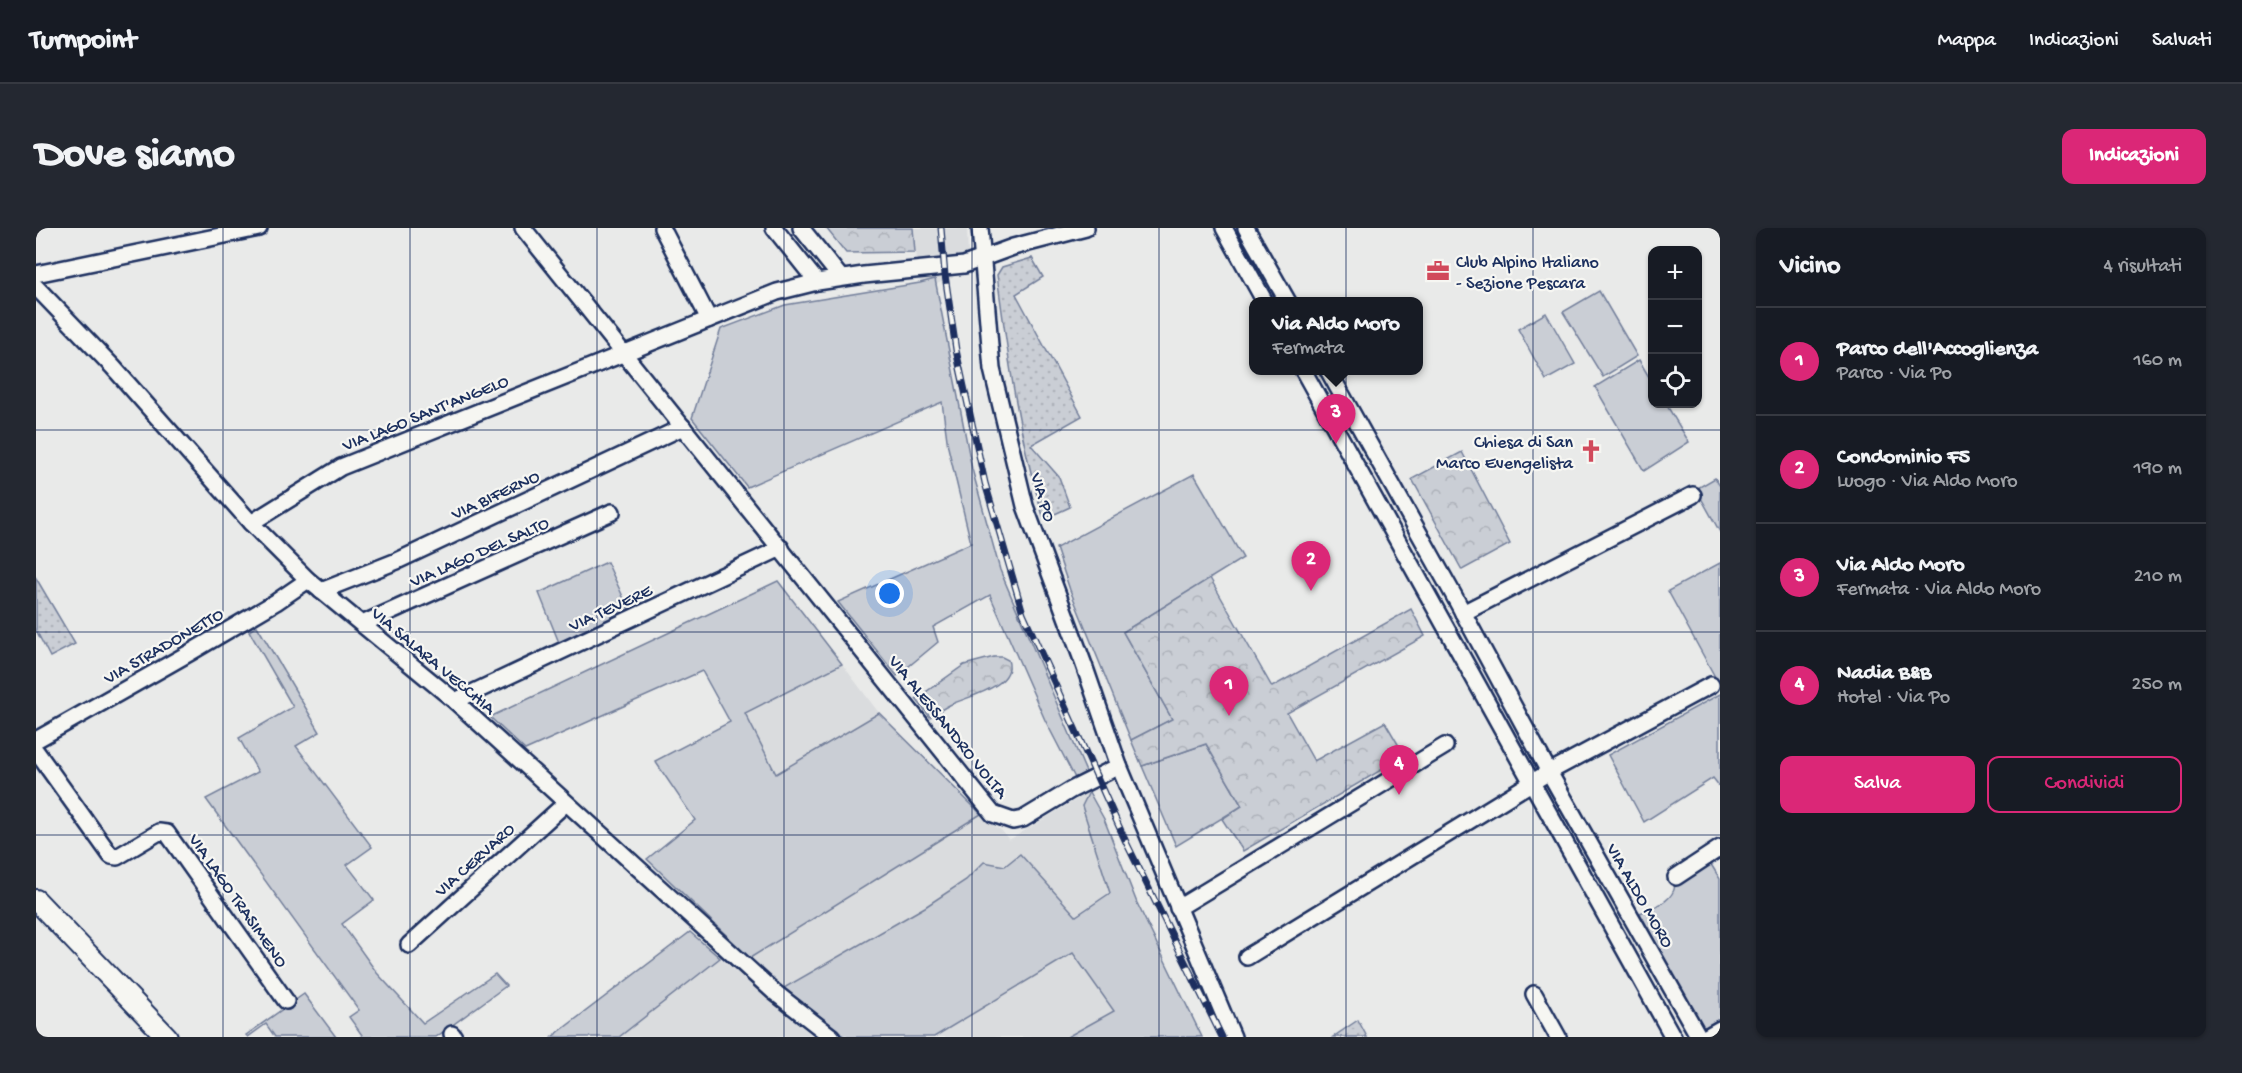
<!DOCTYPE html>
<html lang="it">
<head>
<meta charset="utf-8">
<style>
  :root { --surface:#171b24; --page:#242831; --text:#f1f3f6; --muted:#9ea1a6; --line:#363941; --accent:#db2777 }
  body { margin:0; font-family:"Gochi Hand",sans-serif; background:var(--page); color:var(--text) }
  .controls { position:absolute; right:18px; top:18px; display:grid; overflow:hidden; border-radius:12px; box-shadow:0 2px 4px #0004 }
  .controls button { width:54px; height:54px; display:grid; place-items:center; padding:0; border:0; border-bottom:2px solid var(--line); background:var(--surface); color:var(--text); font:30px sans-serif }
  .you { position:absolute; left:854px; top:366px; width:21px; height:21px; margin:-15px; border:4px solid #fff; border-radius:50%; background:#1a73e8; box-shadow:0 0 0 9px #1a73e833 }
  .badge { display:grid; place-items:center; width:39px; height:39px; border-radius:50%; background:var(--accent); color:#fff; font-size:20px; font-weight:700 }
  .pin { position:absolute; translate:-50% -50px; filter:drop-shadow(0 2px 3px #0008) }
  .pin::after { content:''; position:absolute; top:32px; width:21px; height:18px; background:inherit; clip-path:polygon(0 0,100% 0,50% 100%) }
  .popup { position:absolute; left:1213px; top:69px; width:174px; height:78px; box-sizing:border-box; display:grid; place-content:center; border-radius:12px; background:var(--surface); filter:drop-shadow(0 2px 4px #0005); font-size:20px; white-space:nowrap; color:var(--muted) }
  .popup b { font-size:22px; color:var(--text) }
  .popup::after { content:''; position:absolute; left:50%; top:100%; margin-left:-12px; border:12px solid transparent; border-top-color:var(--surface) }
  .list { margin:0; padding:0; list-style:none }
  h2 { display:flex; justify-content:space-between; align-items:center; height:78px; margin:0; padding:0 24px; font-size:26px }
  h2 small { font-size:20px; font-weight:400; color:var(--muted) }
  .list li { display:grid; grid-template-columns:39px 1fr auto; gap:18px; align-items:center; box-sizing:border-box; height:108px; padding:0 24px; border-top:2px solid var(--line) }
  .list b { display:block; font-size:22px; white-space:nowrap }
  .list p { margin:0; font-size:20px; white-space:nowrap; color:var(--muted) }
  .list em { font-size:20px; font-style:normal; color:var(--muted) }
  .actions { display:flex; gap:12px; padding:18px 24px }
  .actions a { flex:1; padding:14px 0; border:2px solid var(--accent); border-radius:12px; text-align:center; font-size:21px; color:var(--accent) }
  .actions .main { background:var(--accent); color:#fff }
  .icon { flex:none; width:33px; height:33px; fill:none; stroke:currentColor; stroke-width:2; stroke-linecap:round; stroke-linejoin:round }
  .map { position:relative; flex:none; width:1684px; height:809px; overflow:hidden; border-radius:12px }
  header { display:flex; align-items:center; gap:36px; box-sizing:border-box; height:84px; padding:0 30px; background:var(--surface); border-bottom:2px solid var(--line) }
  header strong { font-size:28px }
  nav { display:flex; gap:33px; margin-inline-start:auto; font-size:21px }
  .intro { display:flex; align-items:center; justify-content:space-between; box-sizing:border-box; height:144px; padding:0 36px }
  h1 { margin:0; font-size:42px }
  .button { padding:15px 27px; border-radius:12px; background:var(--accent); color:#fff; font-size:21px; font-weight:700 }
  main { display:flex; gap:36px; padding:0 36px }
  aside { flex:1; background:var(--surface); border-radius:12px; box-shadow:0 2px 4px #0004 }
  .map>svg:first-child { display:block }
  .built { fill:#dadcde }
  .grass { fill:#caced5; stroke:#727e9a; stroke-width:1.5 }
  .forest { fill:url(#forest-crowns); stroke:#727e9a; stroke-width:1.5 }
  .garden { fill:url(#garden-dots); stroke:#727e9a; stroke-width:1.5 }
  .lines { fill:none; stroke-linecap:round; stroke-linejoin:round }
  .minor-casing { stroke:#1b2f5e; stroke-width:20 }
  .major-casing { stroke:#1b2f5e; stroke-width:24 }
  .minor { stroke:#f6f6f2; stroke-width:15 }
  .major { stroke:#f6f6f2; stroke-width:20 }
  .rail-casing { stroke:#1b2f5e; stroke-width:7 }
  .rail { stroke:#f6f6f2; stroke-width:4.5; stroke-dasharray:14; stroke-linecap:butt }
  .grid { fill:none; stroke:#1b2f5e; stroke-width:1.5; stroke-opacity:0.55 }
  .labels { text-anchor:middle; stroke-width:4.5; stroke-linejoin:round; paint-order:stroke }
  .poi-label { font-size:18px; fill:#1b2f5e; stroke:#f6f6f2; text-anchor:start }
  .street-label { font-size:18px; fill:#1b2f5e; stroke:#f6f6f2 }
</style>
</head>
<body>
<header>
<strong>Turnpoint</strong>
<nav><a>Mappa</a><a>Indicazioni</a><a>Salvati</a></nav>
</header>
<div class="intro"><h1>Dove siamo</h1><a class="button">Indicazioni</a></div>
<main>
<div class="map">
<svg width="1684" height="809" viewBox="0 0 1684 809">
  <defs>
    <pattern id="forest-crowns" width="20" height="18" patternUnits="userSpaceOnUse" patternTransform="scale(1.5)"><rect width="20" height="18" fill="#caced5"/><path d="M2 6a3 3 0 1 1 6 0M12 15a3 3 0 1 1 6 0" fill="none" stroke="#adb1b9"/></pattern>
    <pattern id="garden-dots" width="8" height="8" patternUnits="userSpaceOnUse" patternTransform="scale(1.5)"><rect width="8" height="8" fill="#caced5"/><path d="M2 2h.1M6 6h.1" fill="none" stroke="#adb1b9" stroke-width="1.8" stroke-linecap="round"/></pattern>
  </defs>
  <rect width="100%" height="100%" fill="#e9eae9"/>
  <filter id="ink" filterUnits="userSpaceOnUse"><feTurbulence type="fractalNoise" baseFrequency=".0167" numOctaves="2"/><feDisplacementMap in="SourceGraphic" scale="12" xChannelSelector="R" yChannelSelector="G"/><feConvolveMatrix kernelMatrix="1 2 1 2 8 2 1 2 1" color-interpolation-filters="sRGB"/></filter>
  <g filter="url(#ink)">
    <!-- built -->
    <g class="built">
      <path d="M 877,0 L 931,0 L 932,28 L 915,31 L 917,50 L 900,56 L 899,51 L 884,55 Z"/>
      <path d="M 806,436 L 843,485 L 740,547 L 709,485 Z"/>
      <path d="M 1053,564 L 1046,578 L 1074,665 L 1039,688 L 969,638 L 947,634 L 930,652 L 889,679 L 746,761 L 714,730 L 945,586 L 951,593 L 966,603 L 973,612 Z"/>
      <path d="M 1037,725 L 1078,783 L 1031,809 L 898,809 Z"/>
      <path d="M 684,730 L 778,809 L 583,809 Z"/>
    </g>
    <!-- grass -->
    <g class="grass">
      <path d="M 899,51 L 936,241 L 964,342 L 1050,544 L 1039,550 L 1009,492 L 954,367 L 897,399 L 902,414 L 861,448 L 802,374 L 935,315 L 912,219 L 906,174 L 711,259 L 656,190 L 685,101 L 749,77 L 884,55 Z"/>
      <path d="M 1563,63 L 1601,128 L 1567,149 L 1527,84 Z"/>
      <path d="M 1510,85 L 1539,136 L 1510,152 L 1482,101 Z"/>
      <path d="M 1603,132 L 1616,154 L 1616,176 L 1630,176 L 1653,214 L 1608,243 L 1559,159 Z"/>
      <path d="M 1158,246 L 1207,330 L 1087,404 L 1136,491 L 1095,512 L 1034,362 L 1020,320 Z"/>
      <path d="M 1679,250 L 1684,258 L 1684,304 L 1660,261 Z"/>
      <path d="M 571,334 L 595,386 L 524,417 L 503,365 Z"/>
      <path d="M 1684,335 L 1684,458 L 1632,363 Z"/>
      <path d="M 742,353 L 806,436 L 709,485 L 740,546 L 843,485 L 945,586 L 714,730 L 611,631 L 659,592 L 619,533 L 694,494 L 666,443 L 489,522 L 454,489 Z"/>
      <path d="M 221,398 L 284,504 L 260,518 L 336,619 L 311,637 L 338,672 L 306,696 L 341,745 L 387,795 L 459,746 L 470,758 L 400,809 L 325,809 L 326,807 L 313,789 L 323,782 L 170,571 L 222,544 L 203,510 L 257,479 L 213,403 Z"/>
      <path d="M 1684,466 L 1684,559 L 1677,550 L 1608,594 L 1572,527 Z"/>
      <path d="M 1170,516 L 1206,578 L 1140,618 L 1106,538 Z"/>
      <path d="M 1053,564 L 1068,591 L 1101,675 L 1166,809 L 1031,809 L 1078,783 L 1037,725 L 898,809 L 809,809 L 746,761 L 889,679 L 930,652 L 948,634 L 969,638 L 984,626 L 1040,688 L 1074,665 L 1046,578 Z"/>
      <path d="M 1673,633 L 1684,651 L 1684,796 L 1668,806 L 1604,685 C 1618,679 1637,674 1639,657 Z"/>
      <path d="M 654,704 L 684,730 L 583,809 L 516,809 Z"/>
      <path d="M 268,766 L 300,809 L 239,809 L 230,796 L 212,809 L 210,807 Z"/>
    </g>
    <!-- forest -->
    <g class="forest">
      <path d="M 790,0 L 877,0 L 879,24 L 810,25 Z"/>
      <path d="M 1426,224 L 1474,316 L 1426,342 L 1376,251 Z"/>
      <path d="M 1174,350 L 1236,459 L 1375,381 L 1389,408 L 1251,485 L 1278,533 L 1349,494 L 1369,528 L 1207,623 L 1186,591 L 1206,578 L 1170,516 L 1106,538 L 1095,512 L 1136,491 L 1087,404 Z"/>
      <path d="M 958,429 L 966,429 L 972,432 C 981,457 935,468 918,475 C 910,478 902,484 894,489 L 880,471 L 928,437 Z"/>
    </g>
    <!-- garden -->
    <g class="garden">
      <path d="M 996,30 L 1007,49 L 980,66 L 1046,188 L 995,217 L 1023,249 L 1034,279 L 1008,291 C 983,211 972,129 961,47 L 966,39 Z"/>
      <path d="M 0,350 L 39,416 L 14,429 L 0,402 Z"/>
      <path d="M 1322,792 L 1331,809 L 1297,809 Z"/>
    </g>
    <g class="lines">
      <!-- minor casing -->
      <g class="minor-casing">
        <g id="minor">
          <path d="M 487,0 L 957,586 L 977,593 L 987,591 L 1035,562 L 1083,538"/>
          <path d="M 626,0 L 673,91"/>
          <path d="M 738,0 L 781,54"/>
          <path d="M 765,0 L 805,50"/>
          <path d="M 944,0 L 956,141 L 989,278 L 1048,437 L 1083,538 L 1197,809"/>
          <path d="M 1188,0 L 1229,74"/>
          <path d="M 1210,0 L 1252,74"/>
          <path d="M 0,46 L 223,0"/>
          <path d="M 0,59 L 77,139 L 215,295 L 272,352 L 419,473 L 737,763 L 796,809"/>
          <path d="M 1267,142 L 1637,809"/>
          <path d="M 1292,142 L 1417,366 L 1513,544 L 1663,809"/>
          <path d="M 215,295 L 305,239 L 741,64 L 781,54 L 828,47 L 928,37 L 977,19 L 1050,0"/>
          <path d="M 285,363 L 361,333 L 647,199"/>
          <path d="M 1427,385 L 1657,267"/>
          <path d="M 326,396 L 576,284"/>
          <path d="M 419,473 L 745,320"/>
          <path d="M 0,512 L 155,424 L 240,374 L 272,352"/>
          <path d="M 0,523 L 75,628 L 81,629 L 123,604 L 131,605 L 250,773"/>
          <path d="M 1640,649 L 1684,620"/>
          <path d="M 1142,680 L 1409,518"/>
          <path d="M 373,717 L 530,575"/>
          <path d="M 1211,729 L 1513,544 L 1675,457"/>
          <path d="M 1498,766 L 1522,809"/>
          <path d="M 416,806 L 418,809"/>
          <path d="M 1670,809 L 1684,801"/>
        </g>
      </g>
      <!-- major casing -->
      <g class="major-casing">
        <path id="major" d="M 0,672 L 131,809"/>
      </g>
      <!-- minor -->
      <use href="#minor" class="minor"/>
      <!-- major -->
      <use href="#major" class="major"/>
      <!-- rail casing -->
      <g class="rail-casing">
        <path id="rail" d="M 905,0 L 909,47 L 920,122 L 949,255 L 987,385 L 1090,614 L 1186,809"/>
      </g>
      <!-- rail -->
      <use href="#rail" class="rail"/>
    </g>
  </g>
  <!-- grid -->
  <path class="grid" d="M 187,0 L 187,809M 374,0 L 374,809M 561,0 L 561,809M 748,0 L 748,809M 936,0 L 936,809M 1123,0 L 1123,809M 1310,0 L 1310,809M 1497,0 L 1497,809M 0,202 L 1684,202M 0,404 L 1684,404M 0,607 L 1684,607"/>
  <!-- icons -->
  <defs>
    <g id="office-bare" transform="scale(1.8)"><path d="M-6-3h4V-5.5h4V-3h4V5H-6ZM-1-4.5V-3h2v-1.5ZM-6 0V1H6V0Z" fill="#d1495b" stroke="#f6f6f2" stroke-width="2.5" paint-order="stroke"/></g>
    <g id="church-bare" transform="scale(1.8)"><path d="M-1.2-6h2.4v3.5h3.3v2.4h-3.3V6h-2.4V-.1h-3.3v-2.4h3.3Z" fill="#d1495b" stroke="#f6f6f2" stroke-width="2.5" paint-order="stroke"/></g>
  </defs>
  <g fill-rule="evenodd">
    <use href="#office-bare" x="1402" y="43"/>
    <use href="#church-bare" x="1555" y="223"/>
  </g>
  <g class="labels">
    <!-- poi labels -->
    <g class="poi-label">
      <text x="1420" y="39">Club Alpino Italiano<tspan x="1420" dy="21">- Sezione Pescara</tspan></text>
      <text x="1537" y="219" text-anchor="end">Chiesa di San<tspan x="1537" dy="21">Marco Evengelista</tspan></text>
    </g>
    <!-- street labels -->
    <g class="street-label">
      <text transform="translate(389 184) rotate(-22)" y="6">VIA LAGO SANT'ANGELO</text>
      <text transform="translate(459 266) rotate(-25)" y="6">VIA BIFERNO</text>
      <text transform="translate(1008 269) rotate(73)" y="6">VIA PO</text>
      <text transform="translate(443 323) rotate(-24)" y="6">VIA LAGO DEL SALTO</text>
      <text transform="translate(574 379) rotate(-25)" y="6">VIA TEVERE</text>
      <text transform="translate(127 417) rotate(-30)" y="6">VIA STRADONETTO</text>
      <text transform="translate(398 432) rotate(40)" y="6">VIA SALARA VECCHIA</text>
      <text transform="translate(913 498) rotate(51)" y="6">VIA ALESSANDRO VOLTA</text>
      <text transform="translate(438 631) rotate(-42)" y="6">VIA CERVARO</text>
      <text transform="translate(1605 667) rotate(60)" y="6">VIA ALDO MORO</text>
      <text transform="translate(203 672) rotate(55)" y="6">VIA LAGO TRASIMENO</text>
    </g>
  </g>
</svg>
<div class="controls">
<button>+</button>
<button>−</button>
<button><svg class="icon" aria-label="locate" viewBox="0 0 24 24"><circle cx="12" cy="12" r="6"/><path d="M12 2v4M12 18v4M2 12h4M18 12h4"/></svg></button>
</div>
<div class="you"></div>
<div class="pin badge" style="left:1193px;top:488px">1</div>
<div class="pin badge" style="left:1275px;top:363px">2</div>
<div class="pin badge" style="left:1300px;top:216px">3</div>
<div class="popup"><b>Via Aldo Moro</b>Fermata</div>
<div class="pin badge" style="left:1363px;top:567px">4</div>
</div>
<aside>
<h2>Vicino<small>4 risultati</small></h2>
<ul class="list">
<li><span class="badge">1</span><div><b>Parco dell'Accoglienza</b><p>Parco · Via Po</p></div><em>160 m</em></li>
<li><span class="badge">2</span><div><b>Condominio F5</b><p>Luogo · Via Aldo Moro</p></div><em>190 m</em></li>
<li><span class="badge">3</span><div><b>Via Aldo Moro</b><p>Fermata · Via Aldo Moro</p></div><em>210 m</em></li>
<li><span class="badge">4</span><div><b>Nadia B&amp;B</b><p>Hotel · Via Po</p></div><em>250 m</em></li>
</ul>
<div class="actions"><a class="main">Salva</a><a>Condividi</a></div>
</aside>
</main>
</body>
</html>
